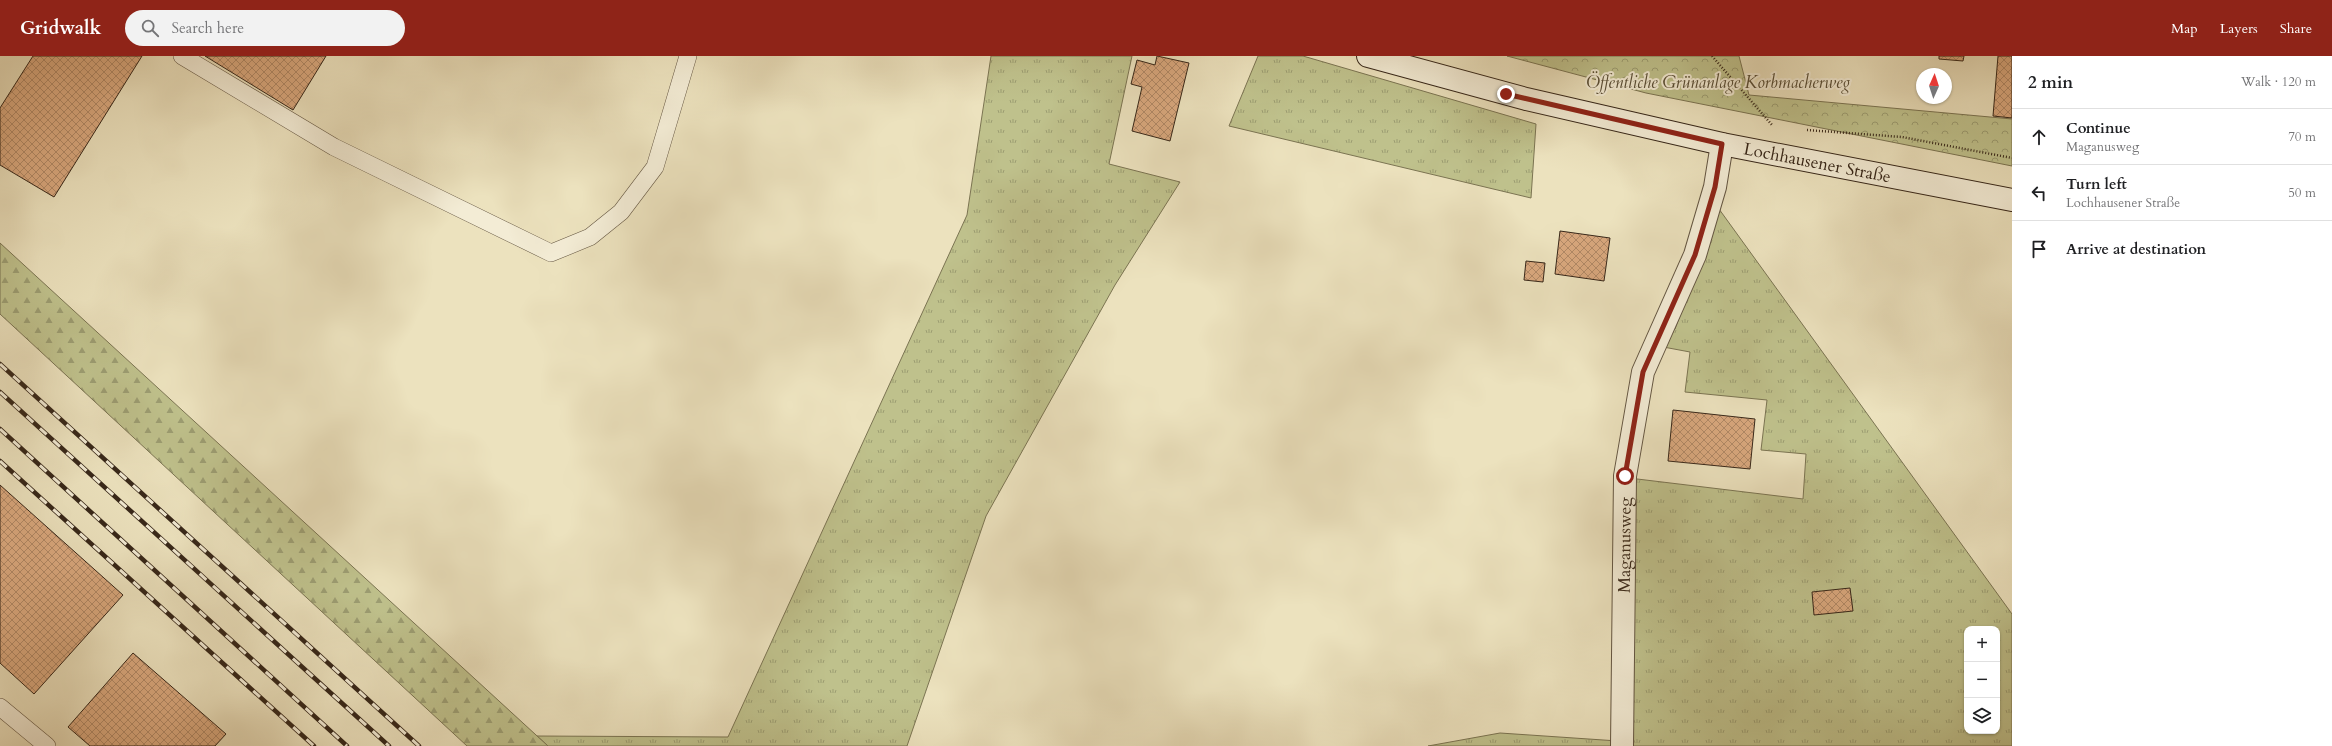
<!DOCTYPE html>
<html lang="en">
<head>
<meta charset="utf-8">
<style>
  :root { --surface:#fff; --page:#f2f2f2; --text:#202124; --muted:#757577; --line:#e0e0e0; --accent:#8f2418 }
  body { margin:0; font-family:Cardo,serif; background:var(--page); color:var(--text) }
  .controls { position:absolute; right:12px; bottom:12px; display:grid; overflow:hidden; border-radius:8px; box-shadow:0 1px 3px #0004 }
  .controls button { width:36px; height:36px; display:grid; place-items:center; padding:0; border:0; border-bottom:1px solid var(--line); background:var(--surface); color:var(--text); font:20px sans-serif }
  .compass { position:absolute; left:1916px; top:12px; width:36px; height:36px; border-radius:50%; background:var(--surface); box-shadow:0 1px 3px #0004; rotate:3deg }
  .stop { position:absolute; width:12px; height:12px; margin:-9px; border:3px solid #8f2418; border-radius:50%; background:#fff }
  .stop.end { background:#8f2418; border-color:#fff; box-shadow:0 1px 4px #0008 }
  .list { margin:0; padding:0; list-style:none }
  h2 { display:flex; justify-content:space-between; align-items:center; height:52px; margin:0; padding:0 16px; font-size:17px }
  h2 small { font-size:13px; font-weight:400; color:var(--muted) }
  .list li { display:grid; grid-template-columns:26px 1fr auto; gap:12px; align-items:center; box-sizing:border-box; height:56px; padding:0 16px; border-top:1px solid var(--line) }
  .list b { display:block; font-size:15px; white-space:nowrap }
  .list p { margin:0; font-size:13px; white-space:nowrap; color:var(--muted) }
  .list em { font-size:13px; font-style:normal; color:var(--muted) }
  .icon { flex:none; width:22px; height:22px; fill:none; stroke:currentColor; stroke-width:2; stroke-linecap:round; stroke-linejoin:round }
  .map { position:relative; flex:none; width:2012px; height:690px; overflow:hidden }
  header { display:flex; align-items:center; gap:24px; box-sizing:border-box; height:56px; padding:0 20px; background:var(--accent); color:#fff }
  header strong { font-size:19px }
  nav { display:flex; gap:22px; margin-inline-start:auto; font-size:14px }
  .search { width:280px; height:36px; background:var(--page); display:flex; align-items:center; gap:10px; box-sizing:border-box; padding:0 14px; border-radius:22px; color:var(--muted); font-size:15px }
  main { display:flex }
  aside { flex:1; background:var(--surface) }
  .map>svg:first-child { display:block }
  .grass { fill:url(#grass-tufts); stroke:#7b7452; fill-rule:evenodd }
  .forest { fill:url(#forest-firs); stroke:#7b7452 }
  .park { fill:url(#park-crowns); stroke:#7b7452 }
  .building { fill:url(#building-cross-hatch); stroke:#372719 }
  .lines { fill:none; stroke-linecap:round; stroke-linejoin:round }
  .service-casing { stroke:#645642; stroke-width:18 }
  .minor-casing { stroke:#645642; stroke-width:24 }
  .secondary-casing { stroke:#372719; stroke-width:24 }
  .path { stroke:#372719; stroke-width:2.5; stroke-dasharray:1 2; stroke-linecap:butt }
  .service { stroke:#f3ecd5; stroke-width:17 }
  .minor { stroke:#f3ecd5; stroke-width:22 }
  .secondary { stroke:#f3ecd5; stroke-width:22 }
  .rail-casing { stroke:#372719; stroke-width:4.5 }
  .rail { stroke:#f3ecd5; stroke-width:3; stroke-dasharray:9; stroke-linecap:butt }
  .route { stroke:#8f2418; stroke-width:5 }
  .labels { text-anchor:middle; stroke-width:4; stroke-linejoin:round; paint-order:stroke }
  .park-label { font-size:17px; font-style:italic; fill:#594e36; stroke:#f3ecd5 }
  .street-label { font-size:17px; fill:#372719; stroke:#f3ecd5 }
</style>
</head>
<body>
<header>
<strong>Gridwalk</strong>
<div class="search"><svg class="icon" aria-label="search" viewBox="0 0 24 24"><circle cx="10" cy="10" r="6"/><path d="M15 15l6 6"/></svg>Search here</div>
<nav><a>Map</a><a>Layers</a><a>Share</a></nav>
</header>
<main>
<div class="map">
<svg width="2012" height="690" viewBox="0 0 2012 690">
  <defs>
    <pattern id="grass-tufts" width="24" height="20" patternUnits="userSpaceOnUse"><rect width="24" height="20" fill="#bfc18c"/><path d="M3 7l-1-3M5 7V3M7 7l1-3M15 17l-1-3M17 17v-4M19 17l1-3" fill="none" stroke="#9c9d72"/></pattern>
    <pattern id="forest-firs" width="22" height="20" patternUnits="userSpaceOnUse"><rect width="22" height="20" fill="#bfc18c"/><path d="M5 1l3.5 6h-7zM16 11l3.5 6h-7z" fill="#9c9d72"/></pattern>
    <pattern id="park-crowns" width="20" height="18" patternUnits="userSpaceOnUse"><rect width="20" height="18" fill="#bfc18c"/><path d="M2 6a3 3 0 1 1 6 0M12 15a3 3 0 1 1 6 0" fill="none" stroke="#9c9d72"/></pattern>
    <pattern id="building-cross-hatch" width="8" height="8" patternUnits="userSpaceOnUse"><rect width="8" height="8" fill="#d9a87e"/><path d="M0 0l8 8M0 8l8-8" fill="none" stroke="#b18966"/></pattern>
  </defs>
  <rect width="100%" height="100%" fill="#ece2be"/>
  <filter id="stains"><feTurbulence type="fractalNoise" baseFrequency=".005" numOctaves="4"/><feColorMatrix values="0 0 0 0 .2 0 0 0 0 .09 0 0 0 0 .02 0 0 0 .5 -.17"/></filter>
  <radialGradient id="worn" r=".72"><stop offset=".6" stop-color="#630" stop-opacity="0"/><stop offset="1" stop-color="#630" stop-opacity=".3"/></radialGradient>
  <!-- grass -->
  <g class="grass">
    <path d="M 991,0 L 1132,0 L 1109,108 L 1180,126 L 1115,229 L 986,460 L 907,690 L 548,690 L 537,680 L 728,681 L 967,159 Z"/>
    <path d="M 1258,0 L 1303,0 L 1536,68 L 1531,142 L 1229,70 Z"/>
    <path d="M 1719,153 L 2012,558 L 2012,690 L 1629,690 L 1629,422 L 1803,443 L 1806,398 L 1761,394 L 1767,344 L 1685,336 L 1690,296 L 1658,290 L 1666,270 L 1675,273 ZM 1967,573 L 1997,573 L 1997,675 L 1967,675 Z"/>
    <path d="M 1500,677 L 1618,685 L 1618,690 L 1428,690 Z"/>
  </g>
  <!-- forest -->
  <path class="forest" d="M 0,187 L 548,690 L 467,690 L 0,258 Z"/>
  <!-- park -->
  <path class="park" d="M 1507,0 L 1739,0 L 1749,39 L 2012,63 L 2012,110 L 1646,37 Z"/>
  <!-- building -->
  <g class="building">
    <path d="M 33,0 L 142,0 L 54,141 L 0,109 L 0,52 Z"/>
    <path d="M 205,0 L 326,0 L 293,54 Z"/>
    <path d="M 1157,0 L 1189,7 L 1170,85 L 1132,75 L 1142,31 L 1131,28 L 1137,4 L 1155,9 Z"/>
    <path d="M 1939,0 L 1964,0 L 1963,5 L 1939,3 Z"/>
    <path d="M 1998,0 L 2012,0 L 2012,62 L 1993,60 Z"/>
    <path d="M 1560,175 L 1610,182 L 1604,225 L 1555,218 Z"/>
    <path d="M 1526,205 L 1545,207 L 1543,226 L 1524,224 Z"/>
    <path d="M 1673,354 L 1755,363 L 1750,413 L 1668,405 Z"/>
    <path d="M 0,429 L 123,539 L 34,638 L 0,607 Z"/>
    <path d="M 1850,532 L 1853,555 L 1814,559 L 1812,536 Z"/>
    <path d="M 133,597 L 226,678 L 215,690 L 90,690 L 68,671 Z"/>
  </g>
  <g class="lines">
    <!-- service casing -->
    <g class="service-casing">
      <g id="service">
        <path d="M 182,0 L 334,91 L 551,197 L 590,181 L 621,156 L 655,111 L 688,0"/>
        <path d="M 0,651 L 47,690"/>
      </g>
    </g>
    <!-- minor casing -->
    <g class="minor-casing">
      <g id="minor">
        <path id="s1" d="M 1622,690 L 1625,420 L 1643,316 L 1695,199 L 1715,131 L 1722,88"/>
      </g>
    </g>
    <!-- secondary casing -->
    <g class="secondary-casing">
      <g id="secondary">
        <path id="s2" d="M 1368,0 L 1526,43 L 1722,88 L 2012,144"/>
      </g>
    </g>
    <!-- path -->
    <g class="path">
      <path d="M 1712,0 L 1772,69"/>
      <path d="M 1807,74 L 1902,81 L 2012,102"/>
    </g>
    <!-- service -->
    <use href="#service" class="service"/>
    <!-- minor -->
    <use href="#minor" class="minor"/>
    <!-- secondary -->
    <use href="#secondary" class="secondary"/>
    <!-- rail casing -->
    <g class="rail-casing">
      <g id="rail">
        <path d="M 0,308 L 419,690"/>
        <path d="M 0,336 L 389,690"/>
        <path d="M 0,373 L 347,690"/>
        <path d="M 0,405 L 314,690"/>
      </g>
    </g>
    <!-- rail -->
    <use href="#rail" class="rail"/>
  </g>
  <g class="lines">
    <!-- route -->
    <path class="route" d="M 1506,38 L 1722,88 L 1715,131 L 1695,199 L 1643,316 L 1625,420"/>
  </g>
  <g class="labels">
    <!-- park labels -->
    <g class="park-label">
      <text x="1718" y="32">Öffentliche Grünanlage Korbmacherweg</text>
    </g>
    <!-- street labels -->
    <g class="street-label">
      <text dy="6" stroke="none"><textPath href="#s2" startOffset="462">Lochhausener Straße</textPath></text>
      <text dy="6" stroke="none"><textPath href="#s1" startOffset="201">Maganusweg</textPath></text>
    </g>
  </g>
  <rect width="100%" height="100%" filter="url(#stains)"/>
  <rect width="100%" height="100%" fill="url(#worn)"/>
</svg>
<div class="controls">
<button>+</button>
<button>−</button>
<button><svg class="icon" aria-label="layers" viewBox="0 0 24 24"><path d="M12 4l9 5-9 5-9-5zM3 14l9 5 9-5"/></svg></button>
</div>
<svg class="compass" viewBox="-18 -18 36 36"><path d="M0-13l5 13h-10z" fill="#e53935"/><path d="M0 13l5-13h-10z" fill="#757577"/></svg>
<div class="stop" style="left:1625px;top:420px"></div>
<div class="stop end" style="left:1506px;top:38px"></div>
</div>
<aside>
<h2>2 min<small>Walk · 120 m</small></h2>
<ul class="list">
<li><svg class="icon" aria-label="ahead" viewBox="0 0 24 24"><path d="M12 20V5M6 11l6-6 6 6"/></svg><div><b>Continue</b><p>Maganusweg</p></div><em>70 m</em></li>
<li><svg class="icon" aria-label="left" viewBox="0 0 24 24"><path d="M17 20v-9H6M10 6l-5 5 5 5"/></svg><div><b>Turn left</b><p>Lochhausener Straße</p></div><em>50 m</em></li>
<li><svg class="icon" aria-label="arrive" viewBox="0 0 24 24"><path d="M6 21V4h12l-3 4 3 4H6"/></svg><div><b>Arrive at destination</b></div></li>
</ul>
</aside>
</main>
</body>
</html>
